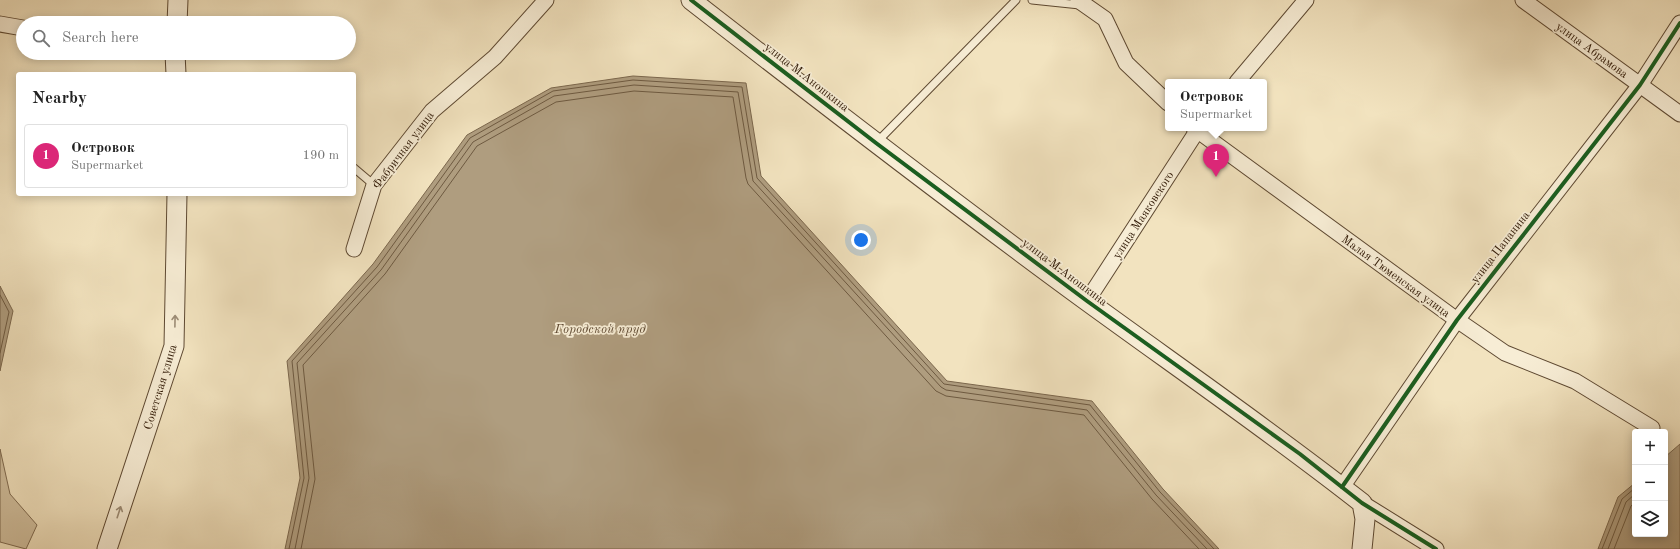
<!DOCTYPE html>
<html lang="en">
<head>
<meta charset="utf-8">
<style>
  :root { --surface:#fff; --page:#f6f6f6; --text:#222; --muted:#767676; --line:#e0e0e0; --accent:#db2777 }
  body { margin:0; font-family:"Old Standard TT",serif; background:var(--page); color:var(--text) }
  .controls { position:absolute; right:12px; bottom:12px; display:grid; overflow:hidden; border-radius:4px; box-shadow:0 2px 10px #0003 }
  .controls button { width:36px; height:36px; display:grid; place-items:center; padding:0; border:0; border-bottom:1px solid var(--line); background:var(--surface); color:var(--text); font:20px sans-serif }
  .you { position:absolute; left:861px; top:240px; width:14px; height:14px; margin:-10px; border:3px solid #fff; border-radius:50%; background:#1a73e8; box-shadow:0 0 0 6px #1a73e833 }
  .badge { display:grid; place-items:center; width:26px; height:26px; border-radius:50%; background:var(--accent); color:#fff; font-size:13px; font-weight:700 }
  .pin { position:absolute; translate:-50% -33px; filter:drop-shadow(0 1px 2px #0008) }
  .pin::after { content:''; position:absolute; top:21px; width:14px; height:12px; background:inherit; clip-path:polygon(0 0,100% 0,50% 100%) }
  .popup { position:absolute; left:1165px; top:79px; width:102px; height:52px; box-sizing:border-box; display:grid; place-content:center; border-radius:4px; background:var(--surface); filter:drop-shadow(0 1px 3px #0005); font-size:13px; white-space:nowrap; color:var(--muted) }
  .popup b { font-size:15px; color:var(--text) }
  .popup::after { content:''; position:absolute; left:50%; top:100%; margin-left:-8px; border:8px solid transparent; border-top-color:var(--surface) }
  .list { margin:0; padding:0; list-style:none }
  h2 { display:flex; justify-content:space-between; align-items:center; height:52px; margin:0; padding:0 16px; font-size:17px }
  h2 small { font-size:13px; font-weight:400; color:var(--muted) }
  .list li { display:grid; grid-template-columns:26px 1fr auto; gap:12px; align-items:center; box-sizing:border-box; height:64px; margin:0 8px 8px; padding:0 8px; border:1px solid var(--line); border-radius:4px }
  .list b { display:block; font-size:15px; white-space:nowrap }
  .list p { margin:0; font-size:13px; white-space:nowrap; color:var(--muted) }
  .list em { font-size:13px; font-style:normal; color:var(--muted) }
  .icon { flex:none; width:22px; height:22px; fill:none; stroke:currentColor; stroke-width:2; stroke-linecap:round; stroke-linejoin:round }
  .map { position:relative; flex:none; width:1680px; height:549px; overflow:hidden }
  .search { position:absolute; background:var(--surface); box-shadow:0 2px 10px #0003; left:16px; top:16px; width:340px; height:44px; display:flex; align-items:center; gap:10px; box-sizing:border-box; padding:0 14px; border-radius:22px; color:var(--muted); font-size:15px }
  .panel { position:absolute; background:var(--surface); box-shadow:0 2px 10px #0003; left:16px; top:72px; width:340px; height:124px; border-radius:4px }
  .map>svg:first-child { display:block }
  .green { fill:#d1c09f; stroke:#7f6b51 }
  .water { fill:#af9d7f; stroke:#7b674d }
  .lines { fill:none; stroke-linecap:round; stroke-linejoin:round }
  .shore { stroke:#6e5a41; stroke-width:1 }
  .service-casing { stroke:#5e4932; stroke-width:9 }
  .minor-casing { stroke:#5e4932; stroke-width:17 }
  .tertiary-casing { stroke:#5e4932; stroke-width:21 }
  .service { stroke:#f7edd5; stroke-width:7 }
  .minor { stroke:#f7edd5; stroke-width:15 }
  .tertiary { stroke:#f7edd5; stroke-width:19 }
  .cycleway-casing { stroke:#f7edd5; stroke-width:6 }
  .cycleway { stroke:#1b5e20; stroke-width:4 }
  .oneway { stroke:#9c8c76 }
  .labels { text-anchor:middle; stroke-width:3.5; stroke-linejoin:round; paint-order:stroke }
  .street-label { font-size:12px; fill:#2d1603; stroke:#f7edd5 }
  .water-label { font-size:13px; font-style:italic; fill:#614c35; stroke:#f7edd5 }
</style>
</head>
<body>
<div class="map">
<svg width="1680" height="549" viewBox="0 0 1680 549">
  <rect width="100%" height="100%" fill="#f2e3bf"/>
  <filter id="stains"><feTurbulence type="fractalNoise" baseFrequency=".005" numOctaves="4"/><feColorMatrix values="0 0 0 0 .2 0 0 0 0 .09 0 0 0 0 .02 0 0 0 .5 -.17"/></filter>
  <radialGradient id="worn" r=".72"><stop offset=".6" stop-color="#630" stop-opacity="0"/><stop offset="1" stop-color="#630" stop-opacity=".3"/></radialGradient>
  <!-- green -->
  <path class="green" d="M 0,449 L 10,494 L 37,525 L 26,549 L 0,542 Z"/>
  <!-- water -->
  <g class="water">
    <path d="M 633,76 L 746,83 L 761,176 L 947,381 L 1092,401 L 1163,489 L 1219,549 L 285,549 L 300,478 L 287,361 L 373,264 L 467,135 L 551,88 Z"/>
    <path d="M 0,286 L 13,311 L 0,371 Z"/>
    <path d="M 1680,444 L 1680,549 L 1598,549 L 1618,497 L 1635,483 L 1635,534 L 1665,534 L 1665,457 Z"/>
  </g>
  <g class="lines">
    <!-- shore -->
    <g class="shore">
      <path d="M 0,295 L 9,312 L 0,353"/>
      <path d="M 289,549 L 304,478 L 292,361 L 377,267 L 470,138 L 553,91 L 633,80 L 742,87 L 757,178 L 944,384 L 1090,405 L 1160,492 L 1214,549"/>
      <path d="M 295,549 L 309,478 L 297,363 L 381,270 L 473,142 L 554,96 L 634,85 L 738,92 L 753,181 L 941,387 L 946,390 L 1087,410 L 1156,495 L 1207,549"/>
      <path d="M 301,549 L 315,479 L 303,365 L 385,274 L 477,146 L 556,102 L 634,91 L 733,97 L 746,178 L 748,184 L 936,391 L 946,396 L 1084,415 L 1152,499 L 1199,549"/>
      <path d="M 1602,549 L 1622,499 L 1635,488"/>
      <path d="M 1608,549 L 1626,502 L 1635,494"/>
      <path d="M 1614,549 L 1631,506 L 1635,502"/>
    </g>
    <!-- service casing -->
    <g class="service-casing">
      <g id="service">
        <path d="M 1032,0 L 1080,5"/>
        <path d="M 877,142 L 1016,0"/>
        <path d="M 354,168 L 374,185"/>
      </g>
    </g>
    <!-- minor casing -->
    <g class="minor-casing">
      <g id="minor">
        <path d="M 1078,0 L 1105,19 L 1126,63 L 1168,103"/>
        <path d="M 1523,0 L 1680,114"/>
        <path d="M 0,24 L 23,28"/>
        <path d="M 1237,82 L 1306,0"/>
        <path d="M 1194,128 L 1457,320 L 1505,353 L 1575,381 L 1652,428"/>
        <path d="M 354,249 L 374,185 L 432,111 L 495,57 L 546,0"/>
        <path d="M 1087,301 L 1199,128"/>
        <path d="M 1342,487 L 1457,320 L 1640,85 L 1680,23"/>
        <path d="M 1362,503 L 1436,549"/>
      </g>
    </g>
    <!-- tertiary casing -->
    <g class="tertiary-casing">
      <g id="tertiary">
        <path d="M 691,0 C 822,102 953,203 1087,301 C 1179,368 1273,433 1362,503 L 1365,519 L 1362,549"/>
        <path d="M 177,23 L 178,0"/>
        <path d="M 175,53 L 176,74"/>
        <path d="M 107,549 L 174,346 L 177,194"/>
      </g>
    </g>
    <!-- service -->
    <use href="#service" class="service"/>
    <!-- minor -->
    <use href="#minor" class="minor"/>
    <!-- tertiary -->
    <use href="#tertiary" class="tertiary"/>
    <!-- cycleway casing -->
    <g class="cycleway-casing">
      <g id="cycleway">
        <path d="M 691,0 L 876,143 L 1087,301 L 1300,454 L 1362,503 L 1436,549"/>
        <path d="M 1342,487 L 1457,320 L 1640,85 L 1680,23"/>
      </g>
    </g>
    <!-- cycleway -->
    <use href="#cycleway" class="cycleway"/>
  </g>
  <!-- one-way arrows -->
  <defs><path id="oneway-shaft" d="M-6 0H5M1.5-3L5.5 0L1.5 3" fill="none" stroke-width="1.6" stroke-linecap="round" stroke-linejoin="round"/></defs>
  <g class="oneway">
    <use href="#oneway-shaft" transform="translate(175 321) rotate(-89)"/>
    <use href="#oneway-shaft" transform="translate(119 512) rotate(-72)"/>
  </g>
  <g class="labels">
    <!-- street labels -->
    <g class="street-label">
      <text transform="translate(1592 50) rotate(36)" y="4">улица Абрамова</text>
      <text transform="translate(807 77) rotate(38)" y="4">улица М.Аношкина</text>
      <text transform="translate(403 150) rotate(-53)" y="4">Фабричная улица</text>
      <text transform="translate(1143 215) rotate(-57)" y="4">улица Маяковского</text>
      <text transform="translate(1500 247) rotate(-52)" y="4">улица Папанина</text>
      <text transform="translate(1065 272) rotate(37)" y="4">улица М.Аношкина</text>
      <text transform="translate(1396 276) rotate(36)" y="4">Малая Тюменская улица</text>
      <text transform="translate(160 387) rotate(-73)" y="4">Советская улица</text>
    </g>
    <!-- water labels -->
    <g class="water-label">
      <text x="600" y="333">Городской пруд</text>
    </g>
  </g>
  <rect width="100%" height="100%" filter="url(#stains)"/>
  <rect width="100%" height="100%" fill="url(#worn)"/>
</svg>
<div class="controls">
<button>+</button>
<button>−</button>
<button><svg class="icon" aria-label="layers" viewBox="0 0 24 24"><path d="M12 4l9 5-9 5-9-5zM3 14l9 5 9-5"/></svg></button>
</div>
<div class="you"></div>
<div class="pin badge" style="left:1216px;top:177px">1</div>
<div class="popup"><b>Островок</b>Supermarket</div>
<div class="search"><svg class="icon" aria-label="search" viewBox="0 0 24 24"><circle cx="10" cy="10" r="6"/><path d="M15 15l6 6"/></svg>Search here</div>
<section class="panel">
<h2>Nearby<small></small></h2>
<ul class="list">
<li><span class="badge">1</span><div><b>Островок</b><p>Supermarket</p></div><em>190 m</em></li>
</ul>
</section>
</div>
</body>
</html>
